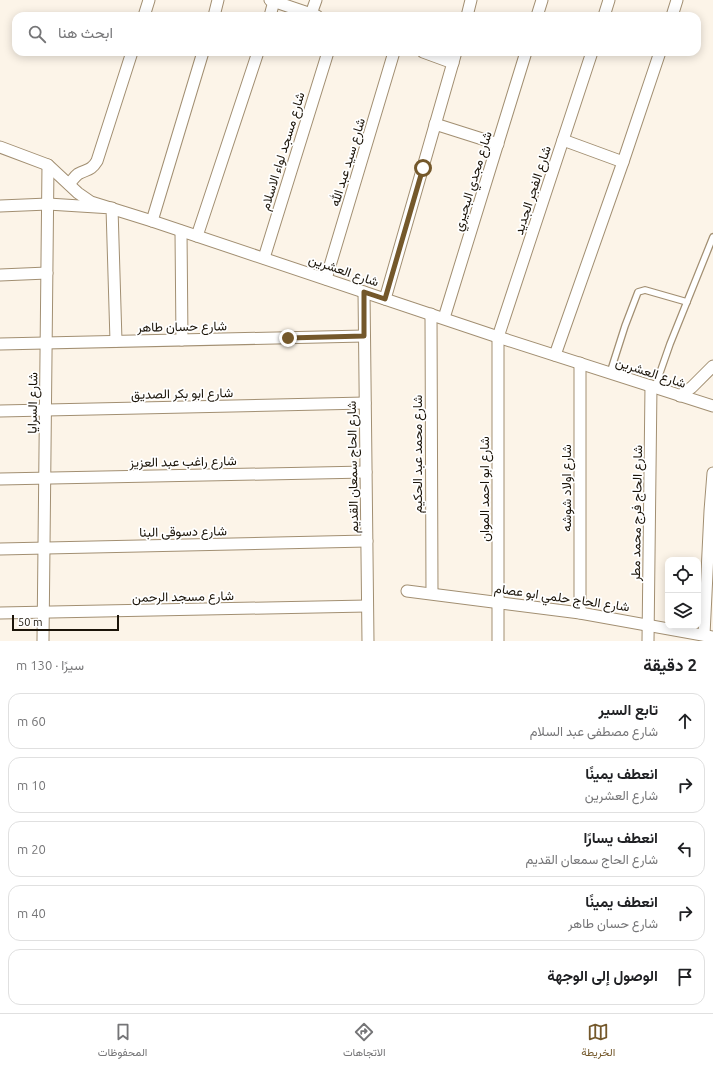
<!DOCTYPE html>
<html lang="ar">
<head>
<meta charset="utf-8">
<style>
  :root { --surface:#fff; --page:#f2f2f2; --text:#202124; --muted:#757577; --line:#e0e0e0; --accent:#74582b }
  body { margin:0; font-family:Ubuntu,Vazirmatn,sans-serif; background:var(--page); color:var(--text); direction:rtl }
  .controls { position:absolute; right:12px; bottom:12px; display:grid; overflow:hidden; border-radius:8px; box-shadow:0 2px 10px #0003 }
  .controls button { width:36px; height:36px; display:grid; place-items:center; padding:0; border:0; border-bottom:1px solid var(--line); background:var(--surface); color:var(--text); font:20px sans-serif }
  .scale { position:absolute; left:12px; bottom:10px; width:107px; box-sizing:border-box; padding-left:4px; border:2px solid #1b1409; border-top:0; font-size:11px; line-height:14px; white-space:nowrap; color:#1b1409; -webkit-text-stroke:3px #fff; paint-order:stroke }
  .stop { position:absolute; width:12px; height:12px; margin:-9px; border:3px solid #74582b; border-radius:50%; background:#fff }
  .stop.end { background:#74582b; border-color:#fff; box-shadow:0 1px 4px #0008 }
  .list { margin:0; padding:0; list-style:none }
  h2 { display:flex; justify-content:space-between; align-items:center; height:52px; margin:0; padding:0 16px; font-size:17px }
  h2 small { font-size:13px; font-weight:400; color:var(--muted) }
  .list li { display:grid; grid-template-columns:26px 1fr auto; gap:12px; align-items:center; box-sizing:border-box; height:56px; margin:0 8px 8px; padding:0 8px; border:1px solid var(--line); border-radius:12px }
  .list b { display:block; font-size:15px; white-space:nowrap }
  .list p { margin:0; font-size:13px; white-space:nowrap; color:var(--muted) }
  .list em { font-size:13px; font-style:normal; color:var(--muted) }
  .icon { flex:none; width:22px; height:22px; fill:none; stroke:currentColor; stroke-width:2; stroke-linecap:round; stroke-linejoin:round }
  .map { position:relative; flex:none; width:713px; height:641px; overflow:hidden; direction:ltr }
  .search { position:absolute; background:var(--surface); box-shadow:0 2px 10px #0003; left:12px; right:12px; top:12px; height:44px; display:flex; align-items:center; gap:10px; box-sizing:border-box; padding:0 14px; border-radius:12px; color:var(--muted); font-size:15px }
  .sheet { height:372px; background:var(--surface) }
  nav { display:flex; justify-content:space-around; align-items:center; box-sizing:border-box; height:56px; border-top:1px solid var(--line); background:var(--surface); font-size:11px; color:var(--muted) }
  nav a { display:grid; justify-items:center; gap:2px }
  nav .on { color:var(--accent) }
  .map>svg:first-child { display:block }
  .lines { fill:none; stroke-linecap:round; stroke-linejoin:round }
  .service-casing { stroke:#a28f72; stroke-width:8 }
  .minor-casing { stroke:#a28f72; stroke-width:13 }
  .service { stroke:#fff; stroke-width:5.5 }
  .minor { stroke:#fff; stroke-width:11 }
  .route { stroke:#74582b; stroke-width:5 }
  .labels { text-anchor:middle; stroke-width:3.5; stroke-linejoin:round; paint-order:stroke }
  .street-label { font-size:13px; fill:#1b1409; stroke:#fff }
</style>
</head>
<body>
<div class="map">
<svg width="713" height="641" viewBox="0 0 713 641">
  <rect width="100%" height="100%" fill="#fcf4e8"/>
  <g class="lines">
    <!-- service casing -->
    <g class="service-casing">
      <g id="service">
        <path d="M 610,373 L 625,326 L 638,292 L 645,290 L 687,302"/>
        <path d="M 655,387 L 670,344 L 713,237"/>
      </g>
    </g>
    <!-- minor casing -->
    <g class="minor-casing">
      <g id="minor">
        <path d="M 270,0 L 317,16"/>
        <path d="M 311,14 L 316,0"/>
        <path d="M 144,16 L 149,0"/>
        <path d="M 214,16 L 218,0"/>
        <path d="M 270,16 L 274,1"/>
        <path d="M 467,16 L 471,0"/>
        <path d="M 537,16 L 542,0"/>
        <path d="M 604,16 L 609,0"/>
        <path d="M 672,16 L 677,0"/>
        <path d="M 423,52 L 453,63"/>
        <path d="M 435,124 L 498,144"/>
        <path d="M 563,140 L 623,162"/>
        <path d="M 0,147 L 48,165 L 78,193 L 91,202 L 152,221 L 498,337 L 713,406"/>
        <path d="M 69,184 C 72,181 74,177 78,174 C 87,169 91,171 97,161 L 132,52"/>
        <path d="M 0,206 L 48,204 L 112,208 L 116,341"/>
        <path d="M 152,221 L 203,52"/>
        <path d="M 181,231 L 182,340"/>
        <path d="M 197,236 L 258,52"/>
        <path d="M 264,258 L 328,52"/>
        <path d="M 0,275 L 47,273"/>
        <path d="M 326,279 L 394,52"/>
        <path d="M 364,292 L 368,641"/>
        <path d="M 385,299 L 456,52"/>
        <path d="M 431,314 L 432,593"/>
        <path d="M 444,318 L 526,52"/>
        <path d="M 0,344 L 364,336"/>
        <path d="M 555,355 L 623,162 L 660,52"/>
        <path d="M 680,396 L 692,387 L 713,366"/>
        <path d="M 0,411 L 365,403"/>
        <path d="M 0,479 L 366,472"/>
        <path d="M 0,549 L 367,541"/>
        <path d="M 407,591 L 580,613 L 713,637"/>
        <path d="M 0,613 L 367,606"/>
        <path d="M 580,613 L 580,363"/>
        <path d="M 704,635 L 710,511 L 713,473"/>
        <path d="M 43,641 L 48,165"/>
        <path d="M 498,641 L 498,337 L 592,52"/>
        <path d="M 648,641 L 651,386"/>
      </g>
    </g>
    <!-- service -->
    <use href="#service" class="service"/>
    <!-- minor -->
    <use href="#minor" class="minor"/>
  </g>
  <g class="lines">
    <!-- route -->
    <path class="route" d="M 288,338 L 364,336 L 364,292 L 385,299 L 423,168"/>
  </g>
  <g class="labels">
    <!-- street labels -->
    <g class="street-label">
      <text transform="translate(282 151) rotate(-73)" y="5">شارع مسجد لواء الاسلام</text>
      <text transform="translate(347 162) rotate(-73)" y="5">شارع سيد عبد الله</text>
      <text transform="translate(472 181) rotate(-73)" y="5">شارع مجدي البحيري</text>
      <text transform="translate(532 190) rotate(-72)" y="5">شارع الفجر الجديد</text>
      <text transform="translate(344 270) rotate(19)" y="5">شارع العشرين</text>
      <text transform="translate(182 326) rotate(-1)" y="5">شارع حسان طاهر</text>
      <text transform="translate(651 372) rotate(18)" y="5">شارع العشرين</text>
      <text transform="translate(182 393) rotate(-1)" y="5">شارع ابو بكر الصديق</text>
      <text transform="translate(32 403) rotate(-89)" y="5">شارع السرايا</text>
      <text transform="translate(417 454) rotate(-90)" y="5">شارع محمد عبد الحكيم</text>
      <text transform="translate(183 461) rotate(-1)" y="5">شارع راغب عبد العزيز</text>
      <text transform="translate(352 467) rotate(-91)" y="5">شارع الحاج سمعان القديم</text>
      <text transform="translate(566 488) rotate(-90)" y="5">شارع اولاد شوشه</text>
      <text transform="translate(484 489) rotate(-90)" y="5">شارع ابو احمد الموان</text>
      <text transform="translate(636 513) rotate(-89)" y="5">شارع الحاج فرج محمد مطر</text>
      <text transform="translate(183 531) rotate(-1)" y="5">شارع دسوقى البنا</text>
      <text transform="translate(183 596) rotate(-1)" y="5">شارع مسجد الرحمن</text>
      <text transform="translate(562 597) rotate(8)" y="5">شارع الحاج حلمي ابو عصام</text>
    </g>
  </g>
</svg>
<div class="controls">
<button><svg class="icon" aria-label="locate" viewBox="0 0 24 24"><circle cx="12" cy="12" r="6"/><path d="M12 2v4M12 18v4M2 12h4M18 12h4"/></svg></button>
<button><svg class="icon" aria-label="layers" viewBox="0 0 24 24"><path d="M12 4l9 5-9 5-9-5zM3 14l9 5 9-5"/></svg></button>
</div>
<div class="scale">50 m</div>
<div class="stop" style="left:423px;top:168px"></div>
<div class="stop end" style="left:288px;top:338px"></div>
<div class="search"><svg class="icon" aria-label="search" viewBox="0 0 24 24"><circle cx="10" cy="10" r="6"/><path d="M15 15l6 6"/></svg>ابحث هنا</div>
</div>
<section class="sheet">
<h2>2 دقيقة<small>سيرًا · 130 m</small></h2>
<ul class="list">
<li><svg class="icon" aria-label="ahead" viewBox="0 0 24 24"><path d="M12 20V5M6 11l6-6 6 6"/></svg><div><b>تابع السير</b><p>شارع مصطفى عبد السلام</p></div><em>60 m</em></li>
<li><svg class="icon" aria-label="right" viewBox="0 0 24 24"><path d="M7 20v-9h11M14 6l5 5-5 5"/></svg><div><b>انعطف يمينًا</b><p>شارع العشرين</p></div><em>10 m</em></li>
<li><svg class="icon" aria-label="left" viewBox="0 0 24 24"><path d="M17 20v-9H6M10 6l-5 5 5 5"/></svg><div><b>انعطف يسارًا</b><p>شارع الحاج سمعان القديم</p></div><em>20 m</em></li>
<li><svg class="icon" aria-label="right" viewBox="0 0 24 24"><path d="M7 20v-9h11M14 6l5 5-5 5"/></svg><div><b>انعطف يمينًا</b><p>شارع حسان طاهر</p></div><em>40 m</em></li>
<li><svg class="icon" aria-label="arrive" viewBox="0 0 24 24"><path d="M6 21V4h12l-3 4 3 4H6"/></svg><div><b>الوصول إلى الوجهة</b></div></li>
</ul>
</section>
<nav>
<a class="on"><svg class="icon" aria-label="map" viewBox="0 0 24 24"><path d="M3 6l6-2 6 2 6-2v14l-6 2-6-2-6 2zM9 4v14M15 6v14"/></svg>الخريطة</a>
<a><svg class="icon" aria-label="directions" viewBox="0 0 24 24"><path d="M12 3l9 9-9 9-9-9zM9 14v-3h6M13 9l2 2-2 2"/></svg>الاتجاهات</a>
<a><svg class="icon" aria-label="saved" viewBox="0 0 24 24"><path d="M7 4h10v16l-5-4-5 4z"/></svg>المحفوظات</a>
</nav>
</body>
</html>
